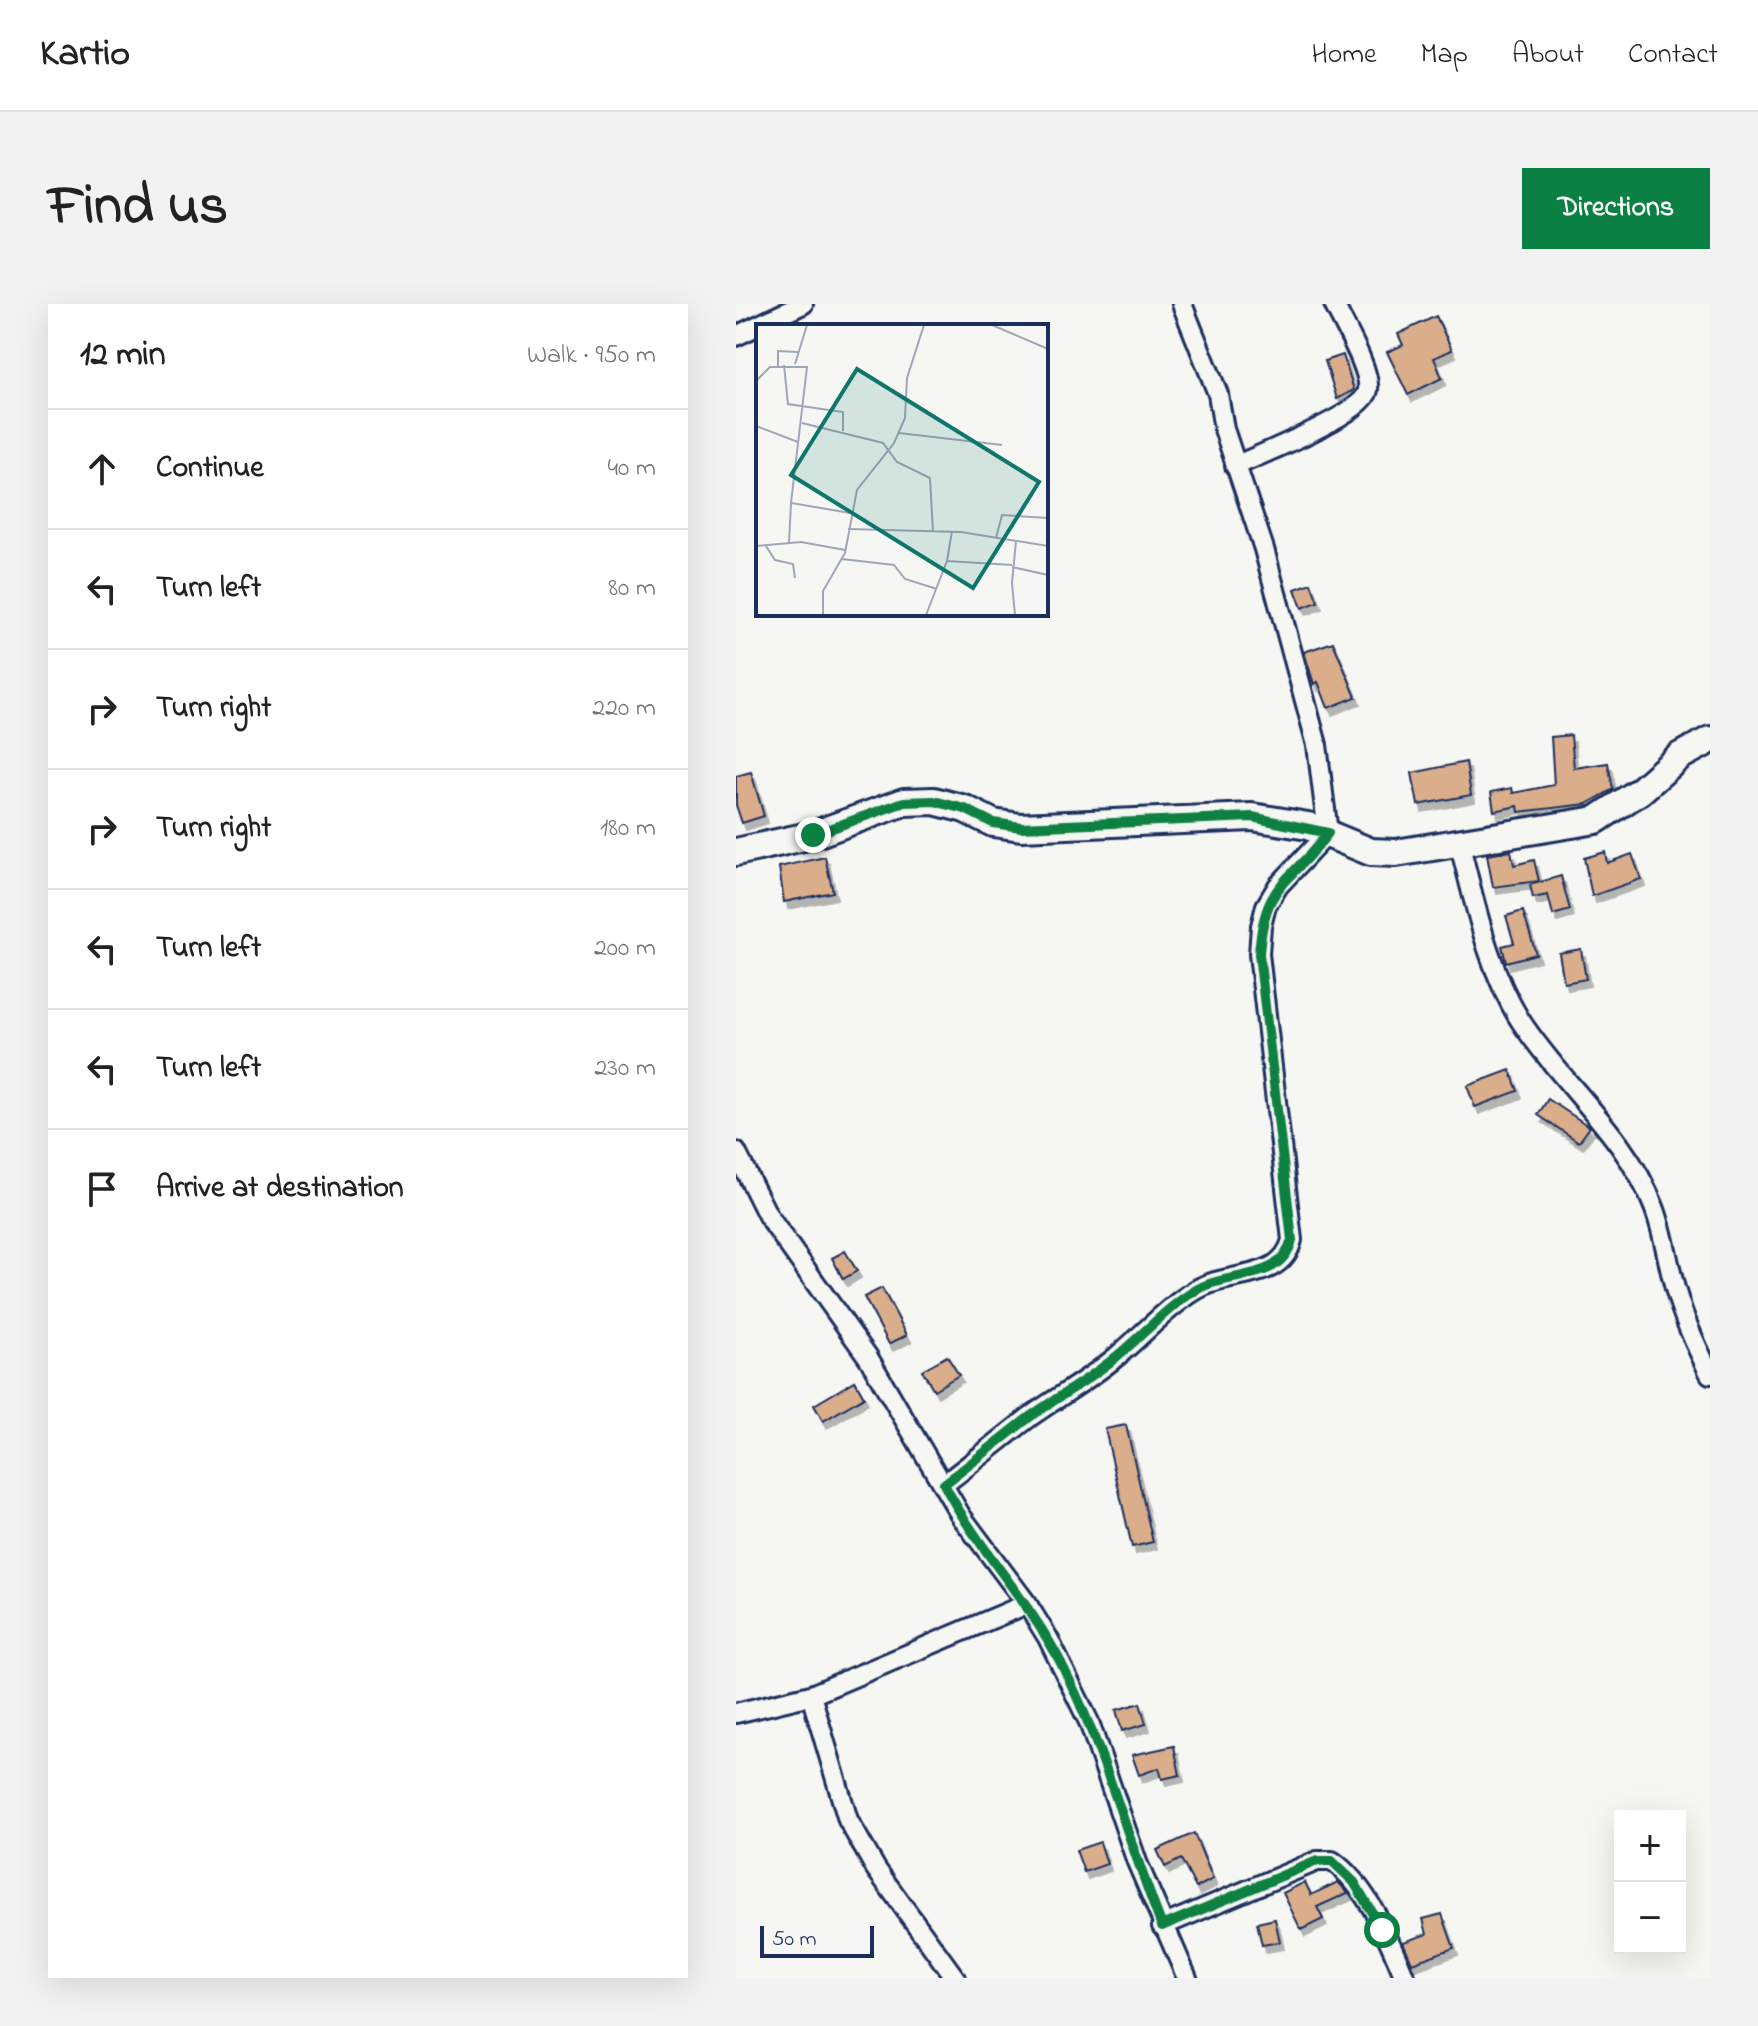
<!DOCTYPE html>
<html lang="en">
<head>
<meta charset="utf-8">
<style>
  :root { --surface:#fff; --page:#f2f2f2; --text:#222; --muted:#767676; --line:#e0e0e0; --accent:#0b8043 }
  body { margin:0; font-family:"Indie Flower",sans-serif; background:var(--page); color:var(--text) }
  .controls { position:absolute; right:24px; bottom:24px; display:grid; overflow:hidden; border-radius:0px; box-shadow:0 8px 32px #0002 }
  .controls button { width:72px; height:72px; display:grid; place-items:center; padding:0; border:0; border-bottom:2px solid var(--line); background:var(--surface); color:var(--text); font:40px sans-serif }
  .scale { position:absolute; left:24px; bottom:20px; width:114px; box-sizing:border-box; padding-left:8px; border:4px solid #1b2f5e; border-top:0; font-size:22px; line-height:28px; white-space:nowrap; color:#1b2f5e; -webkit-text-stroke:6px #f6f6f2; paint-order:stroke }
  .stop { position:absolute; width:24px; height:24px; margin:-18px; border:6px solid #0b8043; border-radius:50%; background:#fff }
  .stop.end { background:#0b8043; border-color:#fff; box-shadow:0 2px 8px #0008 }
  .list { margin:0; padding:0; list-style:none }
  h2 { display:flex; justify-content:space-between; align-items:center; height:104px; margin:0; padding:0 32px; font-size:34px }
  h2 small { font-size:26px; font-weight:400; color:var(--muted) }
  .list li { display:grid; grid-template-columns:52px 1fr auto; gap:24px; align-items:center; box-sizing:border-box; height:120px; padding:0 32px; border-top:2px solid var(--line) }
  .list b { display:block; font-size:30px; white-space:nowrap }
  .list em { font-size:26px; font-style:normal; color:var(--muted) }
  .icon { flex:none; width:44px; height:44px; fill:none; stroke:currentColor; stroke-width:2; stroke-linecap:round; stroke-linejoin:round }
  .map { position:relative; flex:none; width:974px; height:1674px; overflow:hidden; border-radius:0px }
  header { display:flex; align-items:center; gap:48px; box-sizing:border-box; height:112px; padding:0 40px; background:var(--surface); border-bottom:2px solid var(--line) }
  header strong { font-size:38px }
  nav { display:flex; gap:44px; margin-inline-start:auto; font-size:28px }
  .intro { display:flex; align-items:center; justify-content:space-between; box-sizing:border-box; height:192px; padding:0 48px }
  h1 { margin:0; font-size:56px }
  .button { padding:20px 36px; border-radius:0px; background:var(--accent); color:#fff; font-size:28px; font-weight:700 }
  main { display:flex; gap:48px; padding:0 48px }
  aside { flex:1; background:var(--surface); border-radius:0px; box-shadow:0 8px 32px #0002 }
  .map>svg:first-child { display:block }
  .building { fill:#daad8b; stroke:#1b2f5e; stroke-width:2; filter:url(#shadow) }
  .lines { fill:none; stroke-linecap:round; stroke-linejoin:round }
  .street-casing { stroke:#1b2f5e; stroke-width:24 }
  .secondary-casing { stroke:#1b2f5e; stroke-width:32 }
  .street { stroke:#f6f6f2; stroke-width:18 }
  .secondary { stroke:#f6f6f2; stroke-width:26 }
  .route { stroke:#0b8043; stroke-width:10 }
  .inset-road { fill:none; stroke:#9ea6b7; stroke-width:2 }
  .view { fill:#0f766e; fill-opacity:0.15; stroke:#0f766e; stroke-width:4 }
  .inset-edge { fill:none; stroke:#1b2f5e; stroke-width:4 }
</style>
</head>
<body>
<header>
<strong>Kartio</strong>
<nav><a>Home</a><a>Map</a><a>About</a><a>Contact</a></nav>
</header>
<div class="intro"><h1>Find us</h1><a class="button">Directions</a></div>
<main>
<aside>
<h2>12 min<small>Walk · 950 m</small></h2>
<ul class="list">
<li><svg class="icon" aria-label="ahead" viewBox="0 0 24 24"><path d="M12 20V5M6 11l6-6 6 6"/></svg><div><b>Continue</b></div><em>40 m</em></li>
<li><svg class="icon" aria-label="left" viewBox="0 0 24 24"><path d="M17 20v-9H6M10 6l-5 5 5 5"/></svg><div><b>Turn left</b></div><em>80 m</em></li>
<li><svg class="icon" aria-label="right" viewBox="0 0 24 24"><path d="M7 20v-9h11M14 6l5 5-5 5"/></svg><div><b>Turn right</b></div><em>220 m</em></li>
<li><svg class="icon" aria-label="right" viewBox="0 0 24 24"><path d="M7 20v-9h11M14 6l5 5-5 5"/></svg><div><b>Turn right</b></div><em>180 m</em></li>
<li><svg class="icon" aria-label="left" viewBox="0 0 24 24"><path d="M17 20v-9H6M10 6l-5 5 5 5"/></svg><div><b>Turn left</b></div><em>200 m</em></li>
<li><svg class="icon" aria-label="left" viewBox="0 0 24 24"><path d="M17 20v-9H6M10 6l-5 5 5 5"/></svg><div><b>Turn left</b></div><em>230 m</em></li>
<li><svg class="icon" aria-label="arrive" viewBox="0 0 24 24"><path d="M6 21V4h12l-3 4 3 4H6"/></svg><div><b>Arrive at destination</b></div></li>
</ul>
</aside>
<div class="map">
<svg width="974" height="1674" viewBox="0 0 974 1674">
  <defs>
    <filter id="shadow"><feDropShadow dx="4" dy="7" stdDeviation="0" flood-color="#0004"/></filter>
  </defs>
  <rect width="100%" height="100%" fill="#f6f6f2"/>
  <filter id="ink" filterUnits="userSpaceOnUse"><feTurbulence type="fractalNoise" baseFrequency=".0125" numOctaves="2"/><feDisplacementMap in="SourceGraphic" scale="16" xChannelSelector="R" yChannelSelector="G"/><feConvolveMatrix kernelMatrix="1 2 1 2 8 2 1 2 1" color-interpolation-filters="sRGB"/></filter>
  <g filter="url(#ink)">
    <!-- building -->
    <g class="building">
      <path d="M 700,12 L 716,46 L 698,54 L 706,74 L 672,91 L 651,48 L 667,41 L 662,30 Z"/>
      <path d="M 607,51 L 618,86 L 601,95 L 589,57 Z"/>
      <path d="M 575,279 L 582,298 L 566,304 L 559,285 Z"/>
      <path d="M 597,338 L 620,393 L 592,404 L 582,378 L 578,380 L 568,348 Z"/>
      <path d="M 835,431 L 838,464 L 872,459 L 877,485 L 851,500 L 783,508 L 782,502 L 758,507 L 755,488 L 776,484 L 777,489 L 818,481 L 815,433 Z"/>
      <path d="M 730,458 L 735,491 L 682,501 L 676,469 Z"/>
      <path d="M 15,468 L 28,512 L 6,519 L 0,501 L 0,472 Z"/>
      <path d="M 775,547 L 778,561 L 798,556 L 803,577 L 757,583 L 751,551 Z"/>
      <path d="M 869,548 L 871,559 L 896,550 L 905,575 L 856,592 L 848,554 Z"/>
      <path d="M 89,553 L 97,588 L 48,598 L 43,563 Z"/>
      <path d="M 825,572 L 834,606 L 817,611 L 812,591 L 797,594 L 794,581 Z"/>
      <path d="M 787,607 L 800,650 L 770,658 L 766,642 L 778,639 L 770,612 Z"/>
      <path d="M 845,645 L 850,675 L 828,679 L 823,649 Z"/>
      <path d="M 774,766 L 782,787 L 739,803 L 731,782 Z"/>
      <path d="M 812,795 L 854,823 L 843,838 L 802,811 Z"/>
      <path d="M 109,947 L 121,967 L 107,975 L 96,954 Z"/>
      <path d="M 146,984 L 171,1031 L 153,1040 L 128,993 Z"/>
      <path d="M 211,1052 L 223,1071 L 198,1086 L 186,1066 Z"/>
      <path d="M 119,1077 L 128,1093 L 87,1117 L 78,1101 Z"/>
      <path d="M 390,1121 L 417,1238 L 396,1243 L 369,1125 Z"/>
      <path d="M 404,1399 L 410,1420 L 386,1427 L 380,1406 Z"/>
      <path d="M 438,1442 L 444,1471 L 426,1475 L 423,1464 L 403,1471 L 396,1451 Z"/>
      <path d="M 458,1529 L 477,1575 L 460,1584 L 445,1555 L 429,1563 L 421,1546 Z"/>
      <path d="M 364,1538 L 371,1560 L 348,1568 L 340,1546 Z"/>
      <path d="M 569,1578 L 575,1591 L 602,1578 L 612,1589 L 581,1603 L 587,1615 L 565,1626 L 547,1589 Z"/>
      <path d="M 706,1610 L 718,1644 L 676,1659 L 667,1638 L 691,1630 L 687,1615 Z"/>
      <path d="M 539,1615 L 544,1638 L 526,1641 L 521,1619 Z"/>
    </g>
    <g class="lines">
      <!-- street casing -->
      <g class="street-casing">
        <g id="street">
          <path d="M 0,32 L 67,0"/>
          <path d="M 499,162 C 523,151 628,110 632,86 C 635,66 607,20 598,0"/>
          <path d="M 723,538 C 739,598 751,663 784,716 C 826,781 889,829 918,903 C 929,931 932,963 941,991 C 949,1019 961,1044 974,1070"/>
          <path d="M 0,848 L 32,912 L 132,1053 L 225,1212 L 291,1300 L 312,1334 L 353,1418 L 401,1558 L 451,1674"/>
          <path d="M 208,1180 C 238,1158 266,1134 295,1112 C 323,1092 354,1075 380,1053 C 407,1031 430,1004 460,986 C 493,966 545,979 556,936 L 523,650 L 525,622 L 530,602 L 542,582 L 592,529 L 581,441 L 528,245 L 488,125 L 482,90 L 446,0"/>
          <path d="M 75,1391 L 112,1516 L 140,1565 L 219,1674"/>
          <path d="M 0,1409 L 75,1391 L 291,1300"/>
          <path d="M 426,1622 L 581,1557 L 596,1557 C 631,1581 653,1635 669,1674"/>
        </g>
      </g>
      <!-- secondary casing -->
      <g class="secondary-casing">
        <path id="secondary" d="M 0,548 L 77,531 L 168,498 L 198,497 L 229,505 L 257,519 L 285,523 L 516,513 L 572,522 L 635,548 L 660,549 L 860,516 L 904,487 L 944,452 L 974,436"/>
      </g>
      <!-- street -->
      <use href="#street" class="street"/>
      <!-- secondary -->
      <use href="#secondary" class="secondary"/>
    </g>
  </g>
  <g class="lines" filter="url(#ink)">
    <!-- route -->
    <path class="route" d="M 77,531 L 168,498 L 198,497 L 229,505 L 257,519 L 285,523 L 516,513 L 592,529 C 553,581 528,577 523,650 L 556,936 C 545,979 492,967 460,986 C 430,1004 407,1031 380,1053 C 354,1075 323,1092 295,1112 C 266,1134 238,1158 208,1180 C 241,1244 292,1295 325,1359 C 368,1443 391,1535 426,1622 L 581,1557 L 596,1557 L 618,1578 L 646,1626"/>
  </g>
  <!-- overview -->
  <g transform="translate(20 20)">
    <rect width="292" height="292" fill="#f6f6f2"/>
    <path class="inset-road" d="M 236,1 L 292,25M 39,40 L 51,1M 28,41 L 32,80 L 87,88 L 87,107M 22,43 L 22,27 L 42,28M 0,57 L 14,43 L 51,43 L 35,179 L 94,189M 46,99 L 127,119 L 141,138 L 174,154 L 177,208M 0,102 L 42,118M 143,109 L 246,121M 92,205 L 205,208 L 292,222M 240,214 L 246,191 L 292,194M 33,218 L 35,179M 0,222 L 45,218 L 89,226M 10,222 L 19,236 L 37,240 L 39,254M 86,235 L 138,241 L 149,255 L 181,265M 191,237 L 256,241M 256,243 L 292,251M 67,291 L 67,267 L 89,229 L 101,166 L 138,119 L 149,94 L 151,54 L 168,1M 170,291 L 191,237 L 196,207M 259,291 L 256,259 L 260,217"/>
    <path class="view" d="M 101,45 L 283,158 L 217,264 L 35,151 Z"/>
    <rect width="292" height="292" class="inset-edge"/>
  </g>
</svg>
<div class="controls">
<button>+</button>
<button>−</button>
</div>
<div class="scale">50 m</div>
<div class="stop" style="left:646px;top:1626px"></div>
<div class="stop end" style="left:77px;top:531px"></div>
</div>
</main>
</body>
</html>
